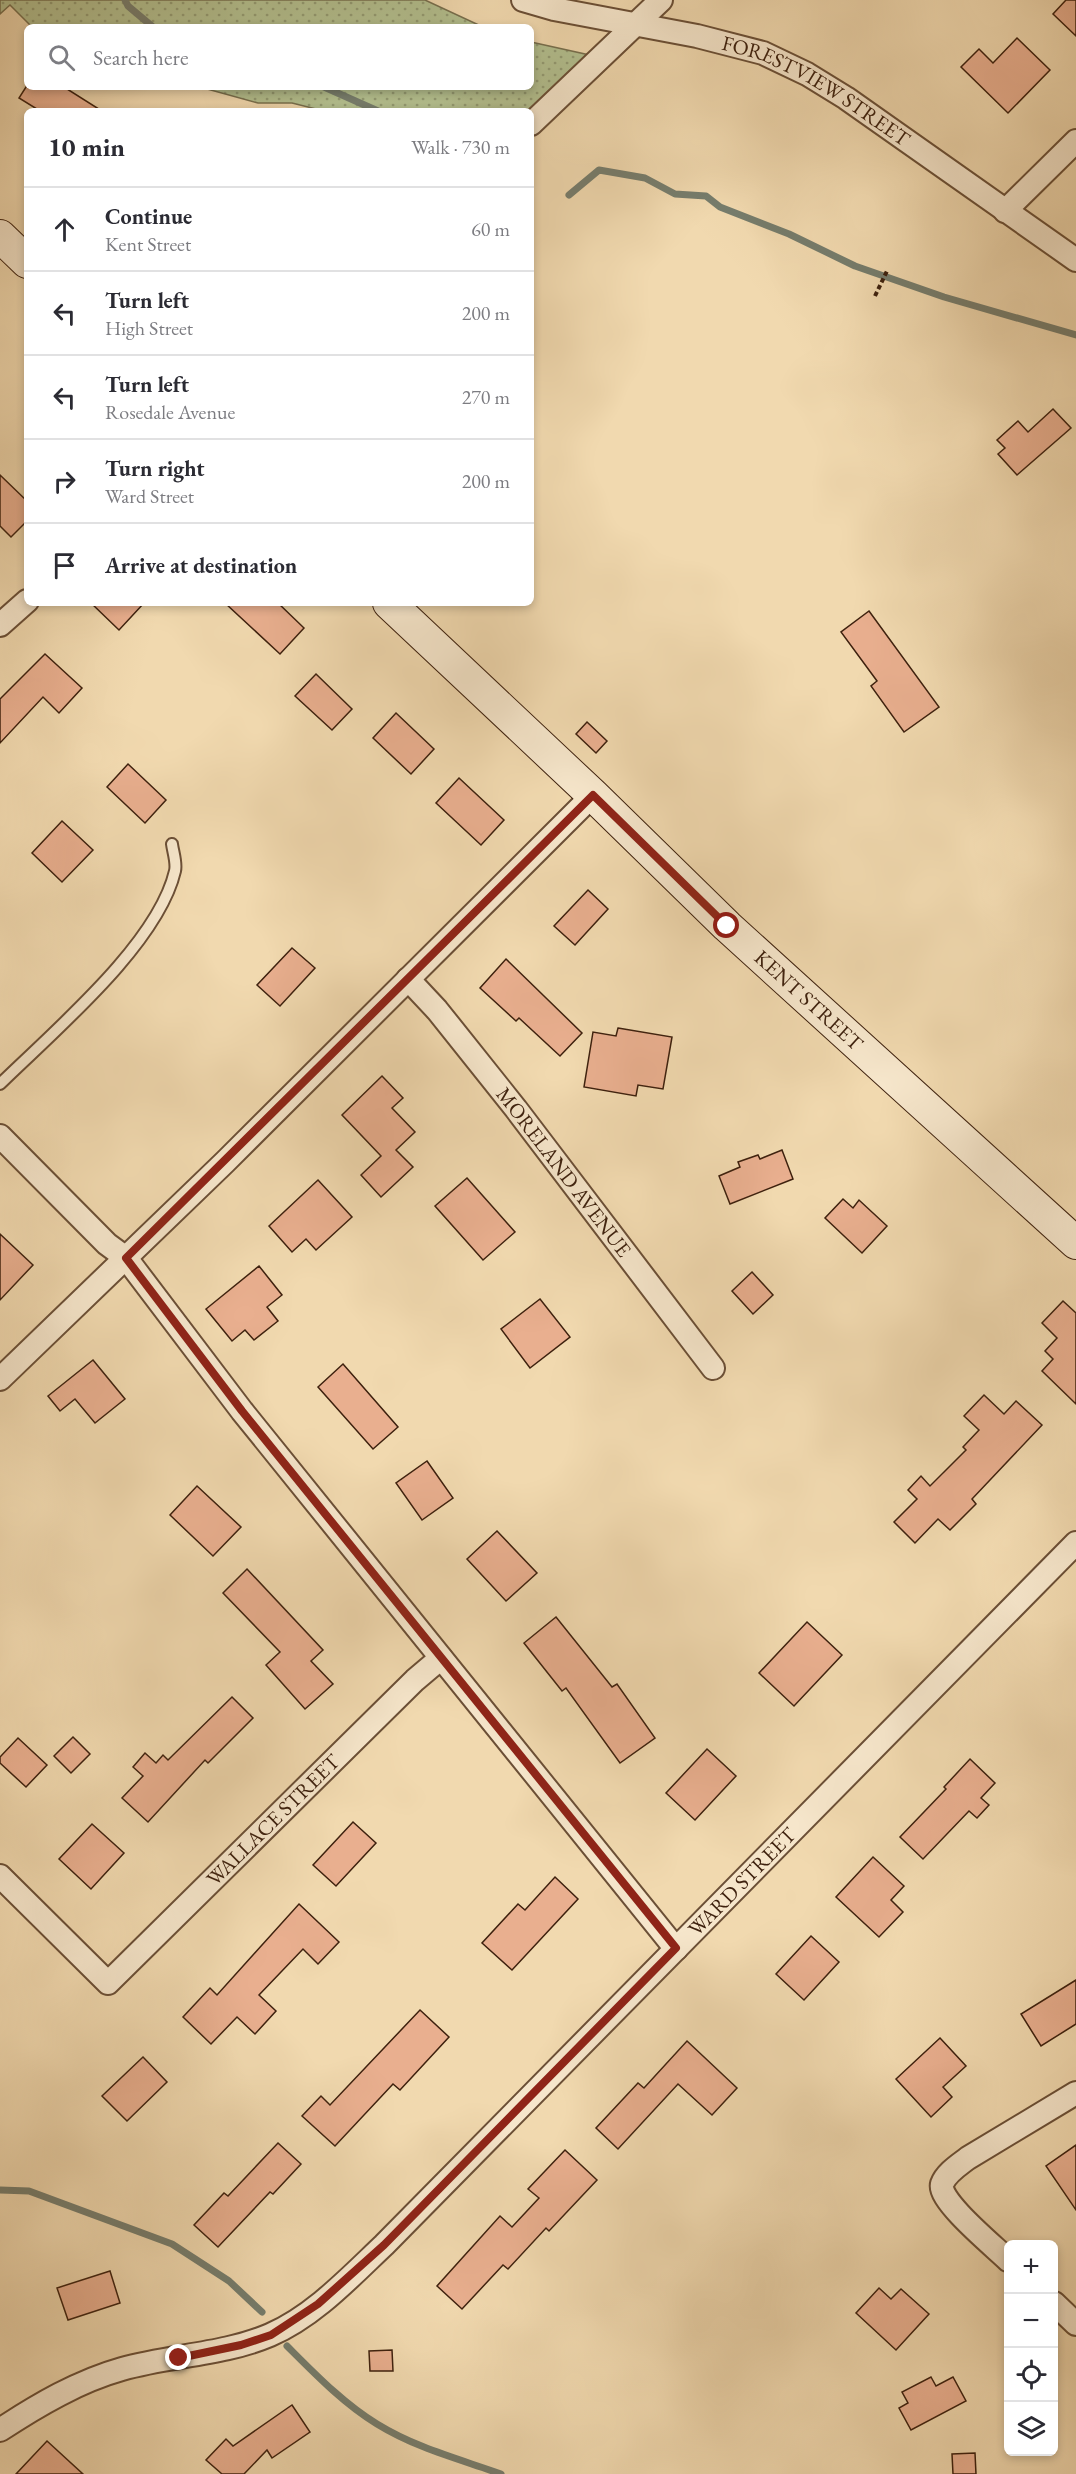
<!DOCTYPE html>
<html lang="en">
<head>
<meta charset="utf-8">
<style>
  :root { --surface:#fff; --page:#f2f2f3; --text:#2b2b33; --muted:#7c7c81; --line:#e1e1e2 }
  body { margin:0; font-family:"EB Garamond",serif; background:var(--page); color:var(--text) }
  .controls { position:absolute; right:18px; bottom:18px; display:grid; overflow:hidden; border-radius:9px; box-shadow:0 3px 9px #0003 }
  .controls button { width:54px; height:54px; display:grid; place-items:center; padding:0; border:0; border-bottom:2px solid var(--line); background:var(--surface); color:var(--text); font:30px sans-serif }
  .stop { position:absolute; width:18px; height:18px; margin:-14px; border:4px solid #8f2418; border-radius:50%; background:#fff }
  .stop.end { background:#8f2418; border-color:#fff; box-shadow:0 2px 6px #0008 }
  .list { margin:0; padding:0; list-style:none }
  h2 { display:flex; justify-content:space-between; align-items:center; height:78px; margin:0; padding:0 24px; font-size:26px }
  h2 small { font-size:20px; font-weight:400; color:var(--muted) }
  .list li { display:grid; grid-template-columns:39px 1fr auto; gap:18px; align-items:center; box-sizing:border-box; height:84px; padding:0 24px; border-top:2px solid var(--line) }
  .list b { display:block; font-size:22px; white-space:nowrap }
  .list p { margin:0; font-size:20px; white-space:nowrap; color:var(--muted) }
  .list em { font-size:20px; font-style:normal; color:var(--muted) }
  .icon { flex:none; width:33px; height:33px; fill:none; stroke:currentColor; stroke-width:2; stroke-linecap:round; stroke-linejoin:round }
  .map { position:relative; flex:none; width:1076px; height:2474px; overflow:hidden }
  .search { position:absolute; background:var(--surface); box-shadow:0 3px 9px #0003; left:24px; top:24px; width:510px; height:66px; display:flex; align-items:center; gap:15px; box-sizing:border-box; padding:0 21px; border-radius:9px; color:var(--muted); font-size:22px }
  .panel { position:absolute; background:var(--surface); box-shadow:0 3px 9px #0003; left:24px; top:108px; width:510px; height:498px; border-radius:9px }
  .map>svg:first-child { display:block }
  .park { fill:url(#park-dots); stroke:#78704f; stroke-width:1.5 }
  .lines { fill:none; stroke-linecap:round; stroke-linejoin:round }
  .stream { stroke:#767d6d; stroke-width:7 }
  .building { fill:#e9af8f; stroke:#3e210e; stroke-width:1.5 }
  .lane-casing { stroke:#6b4f36; stroke-width:14 }
  .street-casing { stroke:#6b4f36; stroke-width:26 }
  .secondary-casing { stroke:#3e210e; stroke-width:34 }
  .path { stroke:#3e210e; stroke-width:4; stroke-dasharray:4.5 3; stroke-linecap:butt }
  .lane { stroke:#f6e6cb; stroke-width:10 }
  .street { stroke:#f6e6cb; stroke-width:22 }
  .secondary { stroke:#f6e6cb; stroke-width:32 }
  .route { stroke:#8f2418; stroke-width:8 }
  .labels { text-anchor:middle; stroke-width:4.5; stroke-linejoin:round; paint-order:stroke }
  .street-label { font-size:21px; fill:#3e210e; stroke:#f6e6cb }
</style>
</head>
<body>
<div class="map">
<svg width="1076" height="2474" viewBox="0 0 1076 2474">
  <defs>
    <pattern id="park-dots" width="8" height="8" patternUnits="userSpaceOnUse" patternTransform="scale(1.5)"><rect width="8" height="8" fill="#b3c090"/><path d="M2 2h.1M6 6h.1" fill="none" stroke="#939c74" stroke-width="1.8" stroke-linecap="round"/></pattern>
  </defs>
  <rect width="100%" height="100%" fill="#f1d9af"/>
  <filter id="stains"><feTurbulence type="fractalNoise" baseFrequency=".00333" numOctaves="4"/><feColorMatrix values="0 0 0 0 .2 0 0 0 0 .09 0 0 0 0 .02 0 0 0 .5 -.17"/></filter>
  <radialGradient id="worn" r=".72"><stop offset=".6" stop-color="#630" stop-opacity="0"/><stop offset="1" stop-color="#630" stop-opacity=".3"/></radialGradient>
  <!-- park -->
  <g class="park">
    <path d="M 0,0 L 425,0 L 483,27 L 32,27 L 10,5 L 0,14 Z"/>
    <path d="M 531,42 L 594,56 L 531,111 L 324,111 L 292,103 L 258,103 L 200,87 L 531,87 Z"/>
  </g>
  <g class="lines">
    <!-- stream -->
    <g class="stream">
      <path d="M 125,0 L 128,6 L 153,27"/>
      <path d="M 324,87 L 378,111"/>
      <path d="M 569,195 L 599,170 L 645,178 L 675,194 L 706,196 L 720,207 L 789,234 L 855,266 L 944,297 L 1076,335"/>
      <path d="M 0,2190 L 29,2191 L 172,2244 L 229,2281 L 262,2312"/>
      <path d="M 287,2346 C 315,2374 344,2404 377,2424 C 416,2448 459,2459 501,2474"/>
    </g>
  </g>
  <!-- building -->
  <g class="building">
    <path d="M 1066,0 L 1076,0 L 1076,36 L 1053,14 Z"/>
    <path d="M 1017,38 L 1050,70 L 1008,113 L 961,67 L 979,49 L 993,63 Z"/>
    <path d="M 26,87 L 64,87 L 102,111 L 40,111 L 19,98 Z"/>
    <path d="M 1053,409 L 1071,428 L 1017,475 L 998,454 L 1005,448 L 997,440 L 1018,421 L 1028,432 Z"/>
    <path d="M 0,475 L 27,501 L 27,521 L 11,537 L 0,526 Z"/>
    <path d="M 91,603 L 144,603 L 119,630 Z"/>
    <path d="M 225,603 L 278,603 L 304,628 L 280,654 Z"/>
    <path d="M 869,611 L 939,707 L 904,732 L 871,686 L 877,681 L 841,632 Z"/>
    <path d="M 45,654 L 82,688 L 59,713 L 43,697 L 0,743 L 0,699 Z"/>
    <path d="M 316,674 L 352,709 L 332,730 L 295,696 Z"/>
    <path d="M 396,713 L 434,749 L 411,774 L 373,738 Z"/>
    <path d="M 587,722 L 607,741 L 596,753 L 576,734 Z"/>
    <path d="M 128,764 L 166,800 L 145,823 L 107,787 Z"/>
    <path d="M 459,778 L 504,820 L 481,845 L 436,803 Z"/>
    <path d="M 62,821 L 93,850 L 62,882 L 32,853 Z"/>
    <path d="M 588,890 L 608,909 L 575,945 L 554,926 Z"/>
    <path d="M 292,948 L 315,968 L 280,1006 L 257,985 Z"/>
    <path d="M 506,959 L 582,1033 L 560,1056 L 519,1018 L 516,1021 L 480,988 Z"/>
    <path d="M 618,1028 L 672,1037 L 663,1089 L 638,1085 L 636,1096 L 584,1087 L 593,1032 L 616,1036 Z"/>
    <path d="M 382,1076 L 403,1098 L 392,1108 L 415,1132 L 396,1150 L 413,1167 L 381,1197 L 361,1175 L 381,1156 L 342,1115 Z"/>
    <path d="M 782,1150 L 793,1179 L 730,1204 L 719,1176 L 740,1167 L 738,1162 L 758,1155 L 760,1159 Z"/>
    <path d="M 467,1178 L 515,1232 L 483,1260 L 435,1206 Z"/>
    <path d="M 318,1180 L 352,1217 L 316,1250 L 306,1239 L 292,1252 L 269,1226 Z"/>
    <path d="M 843,1199 L 853,1208 L 859,1200 L 887,1226 L 862,1253 L 825,1218 Z"/>
    <path d="M 0,1234 L 33,1265 L 0,1300 Z"/>
    <path d="M 259,1266 L 282,1295 L 267,1307 L 278,1321 L 254,1340 L 245,1330 L 232,1341 L 206,1309 Z"/>
    <path d="M 752,1272 L 773,1295 L 753,1314 L 732,1291 Z"/>
    <path d="M 540,1299 L 570,1337 L 530,1368 L 501,1329 Z"/>
    <path d="M 1063,1301 L 1076,1313 L 1076,1404 L 1042,1371 L 1053,1359 L 1045,1351 L 1057,1338 L 1042,1323 Z"/>
    <path d="M 93,1360 L 125,1399 L 95,1423 L 75,1399 L 60,1411 L 48,1396 Z"/>
    <path d="M 343,1364 L 398,1427 L 373,1449 L 318,1387 Z"/>
    <path d="M 984,1395 L 1004,1414 L 1016,1401 L 1042,1425 L 972,1499 L 976,1504 L 950,1530 L 938,1519 L 915,1543 L 894,1522 L 917,1499 L 908,1490 L 921,1476 L 930,1486 L 966,1450 L 963,1447 L 979,1430 L 964,1416 Z"/>
    <path d="M 427,1461 L 453,1498 L 422,1520 L 396,1483 Z"/>
    <path d="M 197,1486 L 241,1527 L 213,1556 L 170,1515 Z"/>
    <path d="M 497,1531 L 537,1573 L 506,1601 L 467,1559 Z"/>
    <path d="M 247,1569 L 323,1650 L 311,1661 L 333,1684 L 305,1709 L 266,1665 L 280,1652 L 223,1593 Z"/>
    <path d="M 556,1617 L 612,1687 L 617,1684 L 655,1738 L 620,1763 L 566,1688 L 562,1691 L 524,1643 Z"/>
    <path d="M 807,1622 L 842,1655 L 794,1706 L 759,1673 Z"/>
    <path d="M 232,1697 L 253,1718 L 208,1763 L 205,1760 L 148,1822 L 122,1798 L 143,1776 L 133,1767 L 145,1753 L 156,1763 L 163,1755 L 168,1760 Z"/>
    <path d="M 73,1737 L 90,1754 L 71,1773 L 54,1756 Z"/>
    <path d="M 18,1738 L 47,1765 L 26,1787 L 0,1763 L 0,1757 Z"/>
    <path d="M 707,1749 L 736,1776 L 695,1820 L 666,1793 Z"/>
    <path d="M 970,1759 L 995,1783 L 981,1798 L 989,1805 L 977,1818 L 969,1811 L 923,1859 L 900,1837 L 946,1789 L 944,1787 Z"/>
    <path d="M 353,1822 L 376,1843 L 336,1886 L 313,1865 Z"/>
    <path d="M 92,1824 L 124,1853 L 91,1889 L 59,1859 Z"/>
    <path d="M 873,1857 L 904,1886 L 891,1900 L 903,1912 L 879,1937 L 836,1897 Z"/>
    <path d="M 555,1877 L 578,1899 L 512,1970 L 482,1943 L 518,1904 L 525,1910 Z"/>
    <path d="M 299,1904 L 339,1942 L 318,1964 L 303,1949 L 259,1995 L 276,2011 L 255,2034 L 237,2017 L 211,2044 L 183,2017 L 210,1988 L 217,1995 Z"/>
    <path d="M 811,1936 L 839,1962 L 804,2000 L 776,1974 Z"/>
    <path d="M 1076,1980 L 1076,2024 L 1041,2046 L 1021,2014 Z"/>
    <path d="M 420,2010 L 449,2037 L 400,2090 L 393,2084 L 335,2146 L 302,2116 L 321,2096 L 330,2105 Z"/>
    <path d="M 940,2038 L 966,2066 L 943,2087 L 952,2097 L 931,2117 L 896,2079 Z"/>
    <path d="M 687,2041 L 737,2088 L 712,2115 L 678,2084 L 618,2149 L 596,2128 L 638,2083 L 644,2088 Z"/>
    <path d="M 143,2057 L 167,2082 L 127,2121 L 102,2096 Z"/>
    <path d="M 278,2143 L 301,2164 L 273,2194 L 270,2192 L 218,2247 L 194,2225 L 224,2193 L 228,2196 Z"/>
    <path d="M 1076,2145 L 1076,2210 L 1046,2166 Z"/>
    <path d="M 565,2150 L 597,2180 L 549,2231 L 546,2228 L 508,2269 L 503,2265 L 462,2309 L 437,2286 L 500,2216 L 512,2227 L 539,2198 L 528,2189 Z"/>
    <path d="M 110,2271 L 120,2303 L 68,2320 L 57,2288 Z"/>
    <path d="M 879,2288 L 891,2299 L 901,2289 L 929,2314 L 896,2350 L 856,2313 Z"/>
    <path d="M 392,2350 L 393,2371 L 370,2371 L 369,2351 Z"/>
    <path d="M 931,2377 L 936,2386 L 953,2377 L 966,2401 L 911,2430 L 899,2408 L 908,2403 L 902,2392 Z"/>
    <path d="M 292,2405 L 310,2432 L 272,2458 L 267,2450 L 244,2474 L 222,2474 L 206,2460 L 226,2439 L 233,2446 Z"/>
    <path d="M 47,2441 L 83,2474 L 16,2474 Z"/>
    <path d="M 975,2453 L 976,2474 L 953,2474 L 952,2454 Z"/>
  </g>
  <g class="lines">
    <!-- lane casing -->
    <g class="lane-casing">
      <path id="lane" d="M 0,1084 C 54,1031 158,944 175,871 C 177,863 173,852 172,844"/>
    </g>
    <!-- street casing -->
    <g class="street-casing">
      <g id="street">
        <path id="s1" d="M 523,0 L 554,9 L 697,36 L 763,53 L 807,74 L 846,98 L 1076,260"/>
        <path d="M 531,124 L 661,0"/>
        <path d="M 1005,211 L 1076,141"/>
        <path d="M 0,625 L 27,601"/>
        <path id="s2" d="M 408,979 L 437,1010 L 516,1109 L 713,1368"/>
        <path d="M 0,1136 L 107,1244 L 126,1258 L 242,1411 L 676,1949"/>
        <path d="M 0,1379 L 225,1162 L 593,795"/>
        <path id="s3" d="M 0,1876 L 108,1983 L 415,1680 L 441,1658"/>
        <path d="M 1008,2260 C 996,2248 937,2200 942,2184 C 946,2173 959,2165 968,2158 L 1076,2093"/>
        <path d="M 1054,2303 L 1076,2324"/>
        <path id="s4" d="M 0,2430 C 38,2405 79,2381 122,2369 C 171,2355 223,2355 270,2335 C 314,2316 350,2277 384,2245 L 1076,1543"/>
      </g>
    </g>
    <!-- secondary casing -->
    <g class="secondary-casing">
      <g id="secondary">
        <path d="M 0,236 L 27,262"/>
        <path id="s5" d="M 389,603 L 593,795 L 727,926 L 1076,1243"/>
      </g>
    </g>
    <!-- path -->
    <path class="path" d="M 875,296 L 888,269"/>
    <!-- lane -->
    <use href="#lane" class="lane"/>
    <!-- street -->
    <use href="#street" class="street"/>
    <!-- secondary -->
    <use href="#secondary" class="secondary"/>
  </g>
  <g class="lines">
    <!-- route -->
    <path class="route" d="M 179,2358 L 241,2345 L 271,2335 L 318,2304 L 384,2245 L 676,1948 L 242,1411 L 126,1258 L 593,795 L 727,926"/>
  </g>
  <g class="labels">
    <!-- street labels -->
    <g class="street-label">
      <text dy="7" stroke="none"><textPath href="#s1" startOffset="310">FORESTVIEW STREET</textPath></text>
      <text dy="7" stroke="none"><textPath href="#s5" startOffset="578">KENT STREET</textPath></text>
      <text dy="7" stroke="none"><textPath href="#s2" startOffset="248">MORELAND AVENUE</textPath></text>
      <text dy="7" stroke="none"><textPath href="#s3" startOffset="384">WALLACE STREET</textPath></text>
      <text dy="7" stroke="none"><textPath href="#s4" startOffset="945">WARD STREET</textPath></text>
    </g>
  </g>
  <rect width="100%" height="100%" filter="url(#stains)"/>
  <rect width="100%" height="100%" fill="url(#worn)"/>
</svg>
<div class="controls">
<button>+</button>
<button>−</button>
<button><svg class="icon" aria-label="locate" viewBox="0 0 24 24"><circle cx="12" cy="12" r="6"/><path d="M12 2v4M12 18v4M2 12h4M18 12h4"/></svg></button>
<button><svg class="icon" aria-label="layers" viewBox="0 0 24 24"><path d="M12 4l9 5-9 5-9-5zM3 14l9 5 9-5"/></svg></button>
</div>
<div class="stop" style="left:727px;top:926px"></div>
<div class="stop end" style="left:179px;top:2358px"></div>
<div class="search"><svg class="icon" aria-label="search" viewBox="0 0 24 24"><circle cx="10" cy="10" r="6"/><path d="M15 15l6 6"/></svg>Search here</div>
<section class="panel">
<h2>10 min<small>Walk · 730 m</small></h2>
<ul class="list">
<li><svg class="icon" aria-label="ahead" viewBox="0 0 24 24"><path d="M12 20V5M6 11l6-6 6 6"/></svg><div><b>Continue</b><p>Kent Street</p></div><em>60 m</em></li>
<li><svg class="icon" aria-label="left" viewBox="0 0 24 24"><path d="M17 20v-9H6M10 6l-5 5 5 5"/></svg><div><b>Turn left</b><p>High Street</p></div><em>200 m</em></li>
<li><svg class="icon" aria-label="left" viewBox="0 0 24 24"><path d="M17 20v-9H6M10 6l-5 5 5 5"/></svg><div><b>Turn left</b><p>Rosedale Avenue</p></div><em>270 m</em></li>
<li><svg class="icon" aria-label="right" viewBox="0 0 24 24"><path d="M7 20v-9h11M14 6l5 5-5 5"/></svg><div><b>Turn right</b><p>Ward Street</p></div><em>200 m</em></li>
<li><svg class="icon" aria-label="arrive" viewBox="0 0 24 24"><path d="M6 21V4h12l-3 4 3 4H6"/></svg><div><b>Arrive at destination</b></div></li>
</ul>
</section>
</div>
</body>
</html>
